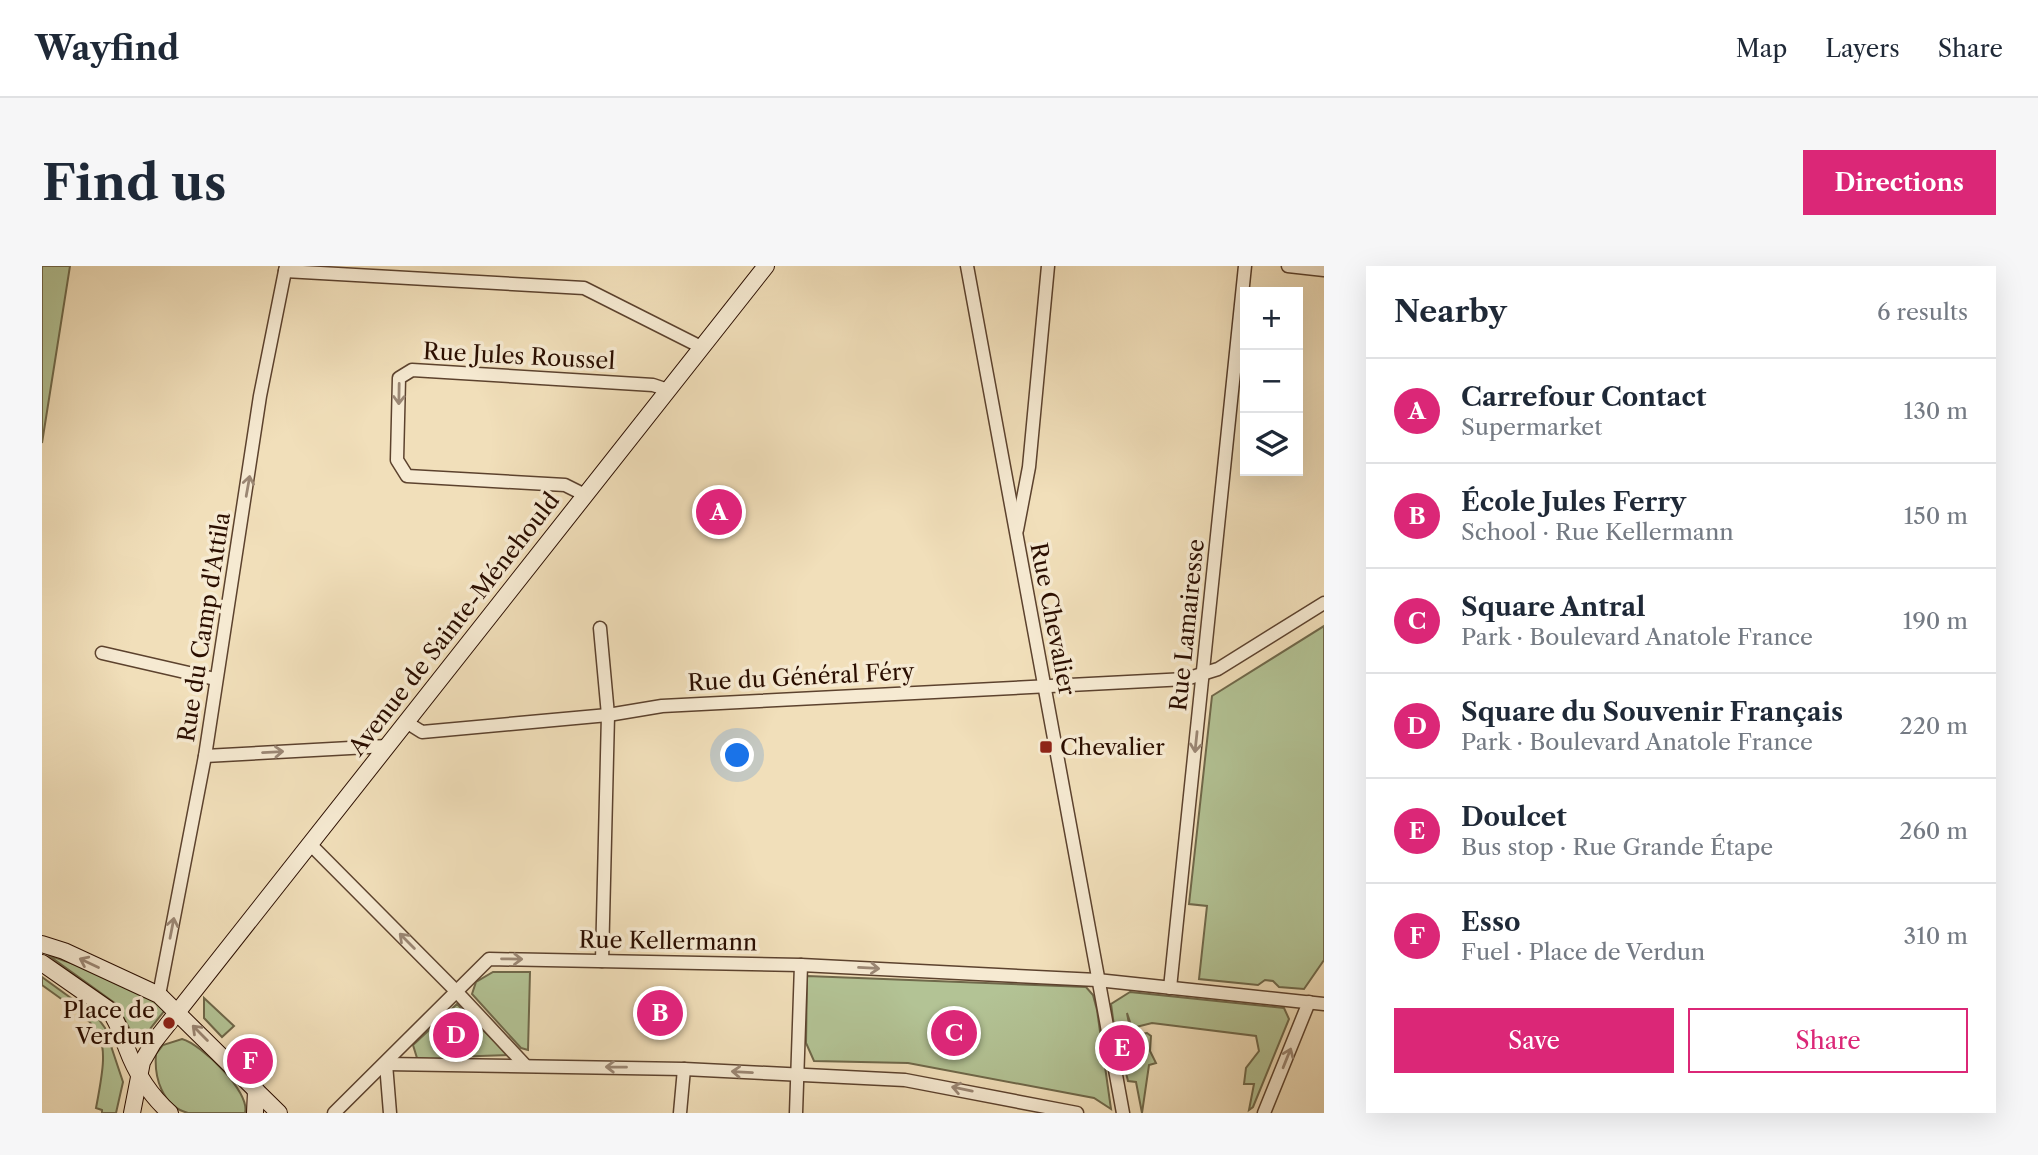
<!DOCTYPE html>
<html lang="en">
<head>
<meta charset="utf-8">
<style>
  :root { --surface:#fff; --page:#f6f6f7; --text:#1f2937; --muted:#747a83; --line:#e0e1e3; --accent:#db2777 }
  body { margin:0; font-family:"Libre Caslon Text",serif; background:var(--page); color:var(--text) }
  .controls { position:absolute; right:21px; top:21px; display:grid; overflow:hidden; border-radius:0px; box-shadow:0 7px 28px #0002 }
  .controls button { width:63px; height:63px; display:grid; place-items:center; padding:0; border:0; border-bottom:2px solid var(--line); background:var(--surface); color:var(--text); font:35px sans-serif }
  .you { position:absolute; left:696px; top:490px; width:24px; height:24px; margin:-18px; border:5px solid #fff; border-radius:50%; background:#1a73e8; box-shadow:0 0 0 10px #1a73e833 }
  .badge { display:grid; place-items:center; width:46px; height:46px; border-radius:50%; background:var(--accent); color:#fff; font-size:23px; font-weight:700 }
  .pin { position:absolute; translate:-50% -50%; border:4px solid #fff; box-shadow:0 2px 7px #0006 }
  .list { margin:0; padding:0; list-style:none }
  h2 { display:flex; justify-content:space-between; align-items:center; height:91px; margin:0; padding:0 28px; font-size:30px }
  h2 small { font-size:23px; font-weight:400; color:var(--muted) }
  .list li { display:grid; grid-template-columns:46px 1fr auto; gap:21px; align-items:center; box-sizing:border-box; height:105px; padding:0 28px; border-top:2px solid var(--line) }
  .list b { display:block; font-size:26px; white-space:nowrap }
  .list p { margin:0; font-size:23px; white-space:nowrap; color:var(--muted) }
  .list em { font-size:23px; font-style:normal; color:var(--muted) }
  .actions { display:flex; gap:14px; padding:21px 28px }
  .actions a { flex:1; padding:16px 0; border:2px solid var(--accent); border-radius:0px; text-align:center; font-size:24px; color:var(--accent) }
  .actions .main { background:var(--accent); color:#fff }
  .icon { flex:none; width:38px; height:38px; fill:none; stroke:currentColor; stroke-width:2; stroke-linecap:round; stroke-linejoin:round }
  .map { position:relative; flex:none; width:1282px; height:847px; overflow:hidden; border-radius:0px }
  header { display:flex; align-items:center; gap:42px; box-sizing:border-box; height:98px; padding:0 35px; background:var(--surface); border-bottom:2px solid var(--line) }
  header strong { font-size:33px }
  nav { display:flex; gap:38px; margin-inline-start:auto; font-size:24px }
  .intro { display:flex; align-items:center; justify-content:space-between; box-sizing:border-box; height:168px; padding:0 42px }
  h1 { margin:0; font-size:49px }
  .button { padding:18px 32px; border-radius:0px; background:var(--accent); color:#fff; font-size:24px; font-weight:700 }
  main { display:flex; gap:42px; padding:0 42px }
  aside { flex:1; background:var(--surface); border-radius:0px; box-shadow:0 7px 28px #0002 }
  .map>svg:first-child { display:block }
  .green { fill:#b3c395; stroke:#6f684a; stroke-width:2 }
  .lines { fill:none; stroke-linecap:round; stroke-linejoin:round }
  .street-casing { stroke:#5c422e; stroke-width:15 }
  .secondary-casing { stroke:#2b0e00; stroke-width:18 }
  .street { stroke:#f6ead2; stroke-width:12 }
  .secondary { stroke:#f6ead2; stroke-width:16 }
  .oneway { stroke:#9b8774 }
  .poi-dot { fill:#8f2418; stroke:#f6ead2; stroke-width:2.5 }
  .labels { text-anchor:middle; stroke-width:7; stroke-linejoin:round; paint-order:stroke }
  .street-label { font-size:23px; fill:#2b0e00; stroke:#f6ead2 }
  .poi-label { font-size:23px; fill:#2b0e00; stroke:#f6ead2; text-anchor:start }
</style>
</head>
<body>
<header>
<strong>Wayfind</strong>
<nav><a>Map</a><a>Layers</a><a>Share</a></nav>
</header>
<div class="intro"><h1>Find us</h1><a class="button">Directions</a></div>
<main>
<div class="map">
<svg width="1282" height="847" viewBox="0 0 1282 847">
  <rect width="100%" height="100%" fill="#f1dfba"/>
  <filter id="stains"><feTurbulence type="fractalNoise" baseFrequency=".00286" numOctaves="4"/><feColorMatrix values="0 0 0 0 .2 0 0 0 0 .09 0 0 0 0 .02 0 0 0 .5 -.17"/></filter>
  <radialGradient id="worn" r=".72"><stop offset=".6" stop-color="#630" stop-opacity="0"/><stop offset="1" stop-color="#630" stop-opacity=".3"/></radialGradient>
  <!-- green -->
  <g class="green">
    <path d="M 0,0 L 28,0 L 0,177 Z"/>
    <path d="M 1282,360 L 1282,694 L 1262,723 L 1237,721 L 1231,715 L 1223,714 L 1216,719 L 1157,713 L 1165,640 L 1147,638 L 1170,430 Z"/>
    <path d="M 6,689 C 44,703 92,716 123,744 L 104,768 L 92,771 L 74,738 Z"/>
    <path d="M 451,706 L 488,706 L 486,784 L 479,782 L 430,728 L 434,716 Z"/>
    <path d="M 765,710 L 1044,721 L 1051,729 L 1055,744 L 1069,843 L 1052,832 L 866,797 L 772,795 L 764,777 Z"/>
    <path d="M 0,711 L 55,751 L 63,762 L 81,816 L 74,847 L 60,847 L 60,844 L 54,842 C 69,764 64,765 0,719 Z"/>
    <path d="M 1088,726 L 1242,742 L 1247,753 L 1211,841 L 1207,844 L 1212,818 L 1202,818 L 1204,802 L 1217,785 L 1214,770 L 1110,757 L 1090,762 L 1085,747 L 1088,763 L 1073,767 L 1069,738 Z"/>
    <path d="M 162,732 L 192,760 L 180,771 L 162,752 Z"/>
    <path d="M 415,738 L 452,775 L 460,778 L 469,789 L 407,791 L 401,794 L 375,792 L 371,779 Z"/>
    <path d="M 1105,767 L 1109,770 L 1108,785 L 1114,797 L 1107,799 L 1100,847 L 1094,816 L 1086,815 L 1075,771 Z"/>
    <path d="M 140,773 C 159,778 209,826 203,847 C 186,847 162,847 146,847 C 120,840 112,811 114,788 L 121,779 Z"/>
  </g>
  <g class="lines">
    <!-- street casing -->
    <g class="street-casing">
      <g id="street">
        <path d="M 925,0 L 1081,847"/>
        <path d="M 1246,0 L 1282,4"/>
        <path d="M 243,5 L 542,22 L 659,81"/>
        <path d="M 543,229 L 523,219 L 365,210 L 355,194 L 357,112 L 370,104 L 611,119 L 626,124"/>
        <path d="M 975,264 L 987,201 L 1006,0"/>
        <path d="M 558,362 L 566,449 L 560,695"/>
        <path d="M 60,387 L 173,413"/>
        <path d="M 364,456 L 380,466 L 566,449 L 620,440 L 1144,413 L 1176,403 L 1282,337"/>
        <path d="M 163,490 L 345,480"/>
        <path d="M 268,578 L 413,724 L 483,799"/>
        <path d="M 1128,722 L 1203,0"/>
        <path d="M 117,729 L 163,490 L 218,130 L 244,0"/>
        <path d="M 344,798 L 642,803 L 863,814 L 1035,847"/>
        <path d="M 344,798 L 348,847"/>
        <path d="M 292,847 L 447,693 L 759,699 L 1055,714 L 1282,738"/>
        <path d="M 638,847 L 642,803"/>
        <path d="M 754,847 L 759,699"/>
        <path d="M 1222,847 L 1267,736"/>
      </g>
    </g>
    <!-- secondary casing -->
    <g class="secondary-casing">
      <g id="secondary">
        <path d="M 0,678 L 22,685 L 117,729 L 237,847"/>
        <path d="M 0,697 L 66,743 C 76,755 79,768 85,783 C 94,807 109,830 128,847"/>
        <path d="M 90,847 L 100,796 L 111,777 L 724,0"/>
        <path d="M 213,847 L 214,824"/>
      </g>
    </g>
    <!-- street -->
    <use href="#street" class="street"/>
    <!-- secondary -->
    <use href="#secondary" class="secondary"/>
  </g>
  <!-- one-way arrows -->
  <defs><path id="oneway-shaft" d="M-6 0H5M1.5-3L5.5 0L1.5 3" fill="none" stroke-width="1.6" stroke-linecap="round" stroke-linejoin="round" transform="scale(1.75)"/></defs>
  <g class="oneway">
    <use href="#oneway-shaft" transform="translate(357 128) rotate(91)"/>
    <use href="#oneway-shaft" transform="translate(206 220) rotate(-80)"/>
    <use href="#oneway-shaft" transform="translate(1154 476) rotate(96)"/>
    <use href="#oneway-shaft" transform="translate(231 486) rotate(-3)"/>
    <use href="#oneway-shaft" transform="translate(130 662) rotate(-79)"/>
    <use href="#oneway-shaft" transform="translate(365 675) rotate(-135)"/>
    <use href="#oneway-shaft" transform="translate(470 693) rotate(1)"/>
    <use href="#oneway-shaft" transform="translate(47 697) rotate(-155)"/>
    <use href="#oneway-shaft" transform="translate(827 702) rotate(3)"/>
    <use href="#oneway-shaft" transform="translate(158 767) rotate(-135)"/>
    <use href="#oneway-shaft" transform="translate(1245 792) rotate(-68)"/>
    <use href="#oneway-shaft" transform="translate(574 801) rotate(-179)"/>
    <use href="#oneway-shaft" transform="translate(700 806) rotate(-177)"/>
    <use href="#oneway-shaft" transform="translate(920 823) rotate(-168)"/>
  </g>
  <!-- markers -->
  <g class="poi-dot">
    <rect x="997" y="474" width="14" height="14" rx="3.5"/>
    <circle cx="127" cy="757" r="7"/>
  </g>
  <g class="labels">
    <!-- street labels -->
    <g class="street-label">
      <text transform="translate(477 90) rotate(3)" y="8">Rue Jules Roussel</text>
      <text transform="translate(1011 353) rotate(79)" y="8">Rue Chevalier</text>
      <text transform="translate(412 358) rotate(-52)" y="8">Avenue de Sainte-Ménehould</text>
      <text transform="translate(1145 359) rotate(-84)" y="8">Rue Lamairesse</text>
      <text transform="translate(162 361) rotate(-81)" y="8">Rue du Camp d'Attila</text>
      <text transform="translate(759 411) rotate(-3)" y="8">Rue du Général Féry</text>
      <text transform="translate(626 675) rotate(1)" y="8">Rue Kellermann</text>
    </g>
    <!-- poi labels -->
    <g class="poi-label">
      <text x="1018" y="489">Chevalier</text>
      <text x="113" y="752" text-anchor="end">Place de<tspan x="113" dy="26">Verdun</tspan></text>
    </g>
  </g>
  <rect width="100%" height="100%" filter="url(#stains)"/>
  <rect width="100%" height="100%" fill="url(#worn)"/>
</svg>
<div class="controls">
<button>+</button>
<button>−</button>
<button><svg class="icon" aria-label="layers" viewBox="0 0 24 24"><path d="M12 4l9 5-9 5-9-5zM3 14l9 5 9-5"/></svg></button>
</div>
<div class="you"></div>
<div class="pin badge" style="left:677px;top:246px">A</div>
<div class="pin badge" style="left:618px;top:747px">B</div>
<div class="pin badge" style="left:912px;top:767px">C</div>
<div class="pin badge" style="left:414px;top:769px">D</div>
<div class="pin badge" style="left:1080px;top:782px">E</div>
<div class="pin badge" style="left:208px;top:795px">F</div>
</div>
<aside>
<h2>Nearby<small>6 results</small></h2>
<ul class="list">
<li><span class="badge">A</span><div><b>Carrefour Contact</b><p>Supermarket</p></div><em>130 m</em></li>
<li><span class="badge">B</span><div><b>École Jules Ferry</b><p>School · Rue Kellermann</p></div><em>150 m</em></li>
<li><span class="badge">C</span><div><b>Square Antral</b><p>Park · Boulevard Anatole France</p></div><em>190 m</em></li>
<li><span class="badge">D</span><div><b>Square du Souvenir Français</b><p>Park · Boulevard Anatole France</p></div><em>220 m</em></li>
<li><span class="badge">E</span><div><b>Doulcet</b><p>Bus stop · Rue Grande Étape</p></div><em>260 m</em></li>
<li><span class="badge">F</span><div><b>Esso</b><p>Fuel · Place de Verdun</p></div><em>310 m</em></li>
</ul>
<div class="actions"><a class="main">Save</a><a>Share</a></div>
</aside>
</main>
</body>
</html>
